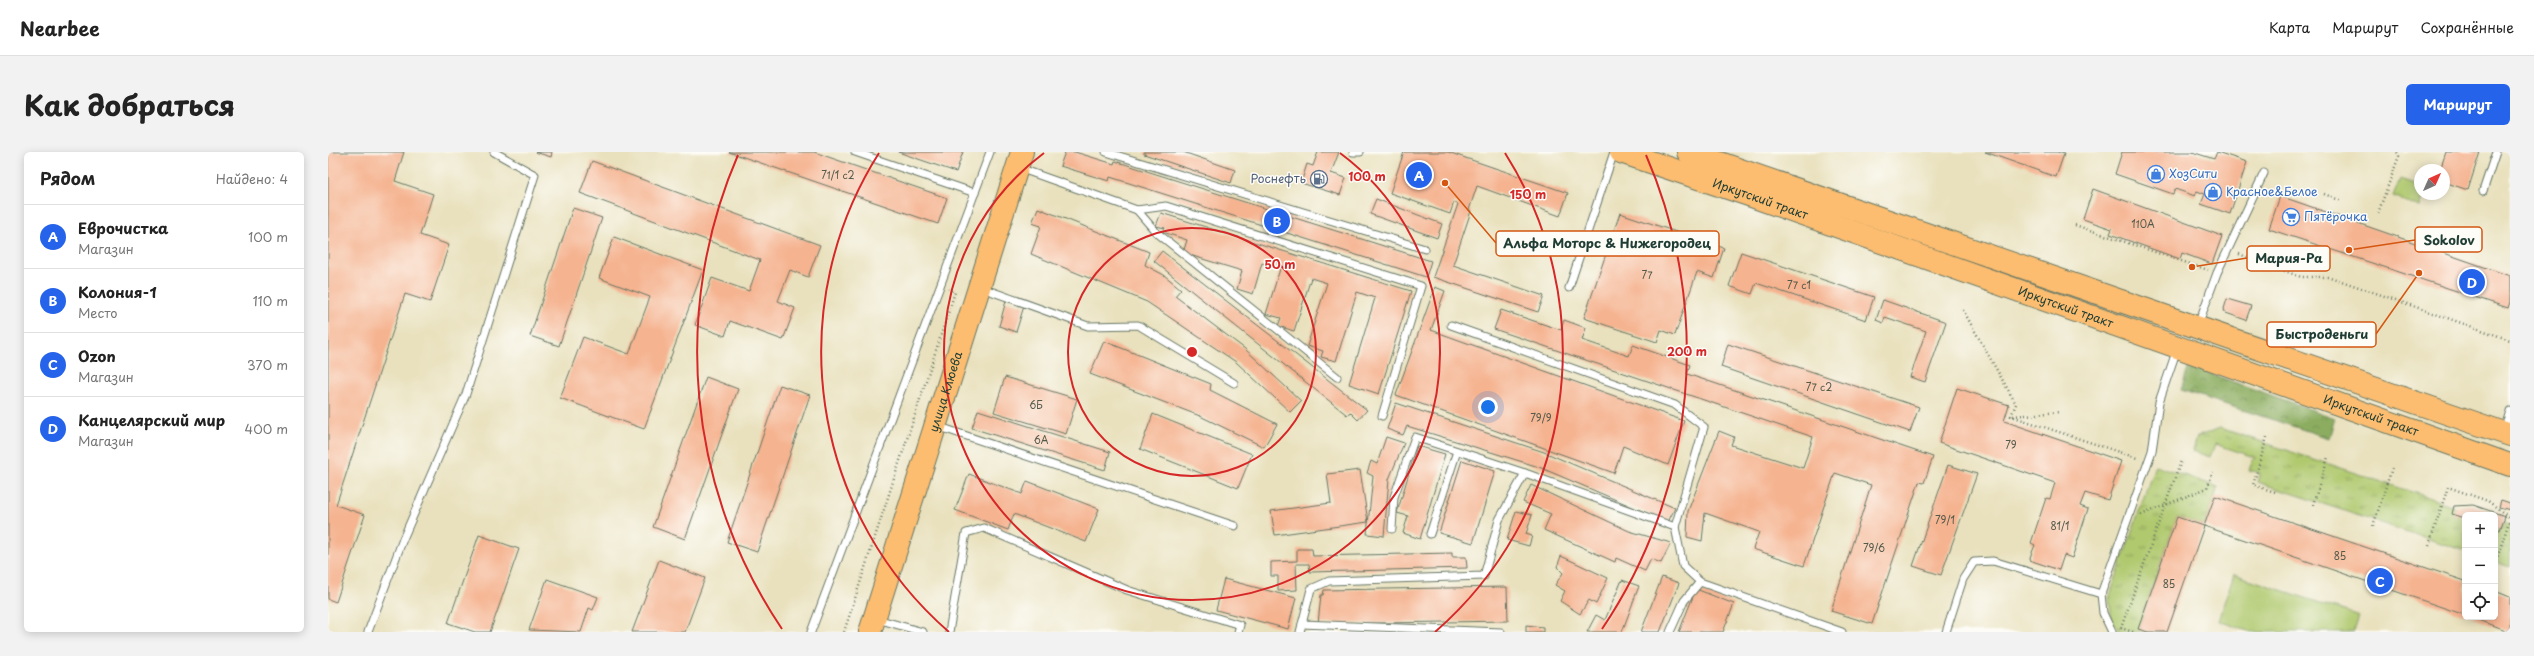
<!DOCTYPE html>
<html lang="ru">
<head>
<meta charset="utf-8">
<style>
  :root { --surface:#fff; --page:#f2f2f2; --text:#222; --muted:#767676; --line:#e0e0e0; --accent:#2563eb }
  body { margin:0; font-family:"Playpen Sans",sans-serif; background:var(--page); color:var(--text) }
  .controls { position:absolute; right:12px; bottom:12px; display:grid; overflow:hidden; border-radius:6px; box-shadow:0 2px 10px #0003 }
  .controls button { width:36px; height:36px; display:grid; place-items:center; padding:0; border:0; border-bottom:1px solid var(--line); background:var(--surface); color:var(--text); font:20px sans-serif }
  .compass { position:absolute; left:2086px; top:12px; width:36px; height:36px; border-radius:50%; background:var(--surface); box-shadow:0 2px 10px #0003; rotate:45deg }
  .you { position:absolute; left:1160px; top:255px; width:14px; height:14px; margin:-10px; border:3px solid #fff; border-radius:50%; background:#1a73e8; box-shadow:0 0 0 6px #1a73e833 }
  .badge { display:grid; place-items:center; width:26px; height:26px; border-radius:50%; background:var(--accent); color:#fff; font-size:13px; font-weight:700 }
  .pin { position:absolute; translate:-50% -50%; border:2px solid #fff; box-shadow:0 1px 4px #0006 }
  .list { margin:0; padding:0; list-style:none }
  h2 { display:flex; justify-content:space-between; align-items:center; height:52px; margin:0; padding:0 16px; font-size:17px }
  h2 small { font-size:13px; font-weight:400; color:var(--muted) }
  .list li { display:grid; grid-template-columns:26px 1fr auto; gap:12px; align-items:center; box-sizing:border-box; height:64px; padding:0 16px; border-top:1px solid var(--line) }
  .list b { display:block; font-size:15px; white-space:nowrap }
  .list p { margin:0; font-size:13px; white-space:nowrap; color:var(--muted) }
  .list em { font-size:13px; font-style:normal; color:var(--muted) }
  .icon { flex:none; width:22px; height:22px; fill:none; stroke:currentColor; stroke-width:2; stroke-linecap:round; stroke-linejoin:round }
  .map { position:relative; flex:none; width:2182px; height:480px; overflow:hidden; border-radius:6px }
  header { display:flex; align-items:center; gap:24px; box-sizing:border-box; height:56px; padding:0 20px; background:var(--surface); border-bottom:1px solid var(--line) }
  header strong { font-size:19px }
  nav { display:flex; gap:22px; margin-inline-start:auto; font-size:14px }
  .intro { display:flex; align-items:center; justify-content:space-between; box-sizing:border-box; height:96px; padding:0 24px }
  h1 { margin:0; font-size:28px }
  .button { padding:10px 18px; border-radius:6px; background:var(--accent); color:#fff; font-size:14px; font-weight:700 }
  main { display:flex; gap:24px; padding:0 24px }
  aside { flex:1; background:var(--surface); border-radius:6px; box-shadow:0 2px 10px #0003 }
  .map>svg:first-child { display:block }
  .grass { fill:url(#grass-tufts); stroke:#688351 }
  .forest { fill:url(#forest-crowns); stroke:#56754a }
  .park { fill:#b0c96e; stroke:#688351 }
  .building { fill:#f5b390 }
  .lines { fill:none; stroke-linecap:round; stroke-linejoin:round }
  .service-casing { stroke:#667664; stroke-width:9 }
  .primary-casing { stroke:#667664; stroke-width:24 }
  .path { stroke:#667664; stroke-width:2.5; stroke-dasharray:1 3; stroke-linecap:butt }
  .service { stroke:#fff; stroke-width:7 }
  .primary { stroke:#fcbd6f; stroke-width:22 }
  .ring { fill:none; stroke:#d62828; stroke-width:2 }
  .labels { text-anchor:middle; stroke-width:3; stroke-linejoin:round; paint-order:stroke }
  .number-label { font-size:10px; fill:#545a4b }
  .shop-label { font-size:12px; fill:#366cbe; stroke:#fdfcf7; text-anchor:start }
  .service-label { font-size:12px; fill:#4e5e75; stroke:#fdfcf7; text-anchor:end }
  .street-label { font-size:12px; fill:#1f3d34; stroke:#fdfcf7 }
  .centre { fill:#d62828; stroke:#fdfcf7; stroke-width:2 }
  .ring-label { font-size:12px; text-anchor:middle; font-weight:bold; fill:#d62828; stroke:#fdfcf7; stroke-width:3; stroke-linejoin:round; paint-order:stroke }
  .leader { fill:none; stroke:#d45610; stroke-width:1.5 }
  .callout-dot { fill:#d45610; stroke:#fdfcf7; stroke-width:1.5 }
  .callout { fill:#fdfcf7; stroke:#d45610; stroke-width:1.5 }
  .callout-label { font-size:13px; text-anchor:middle; font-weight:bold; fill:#1f3d34 }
</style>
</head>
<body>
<header>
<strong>Nearbee</strong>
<nav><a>Карта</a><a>Маршрут</a><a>Сохранённые</a></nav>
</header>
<div class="intro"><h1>Как добраться</h1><a class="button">Маршрут</a></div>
<main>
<aside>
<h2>Рядом<small>Найдено: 4</small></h2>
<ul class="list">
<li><span class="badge">A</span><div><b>Еврочистка</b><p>Магазин</p></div><em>100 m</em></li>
<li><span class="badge">B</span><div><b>Колония-1</b><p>Место</p></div><em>110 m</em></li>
<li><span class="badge">C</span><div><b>Ozon</b><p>Магазин</p></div><em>370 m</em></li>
<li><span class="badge">D</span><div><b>Канцелярский мир</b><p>Магазин</p></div><em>400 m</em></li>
</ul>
</aside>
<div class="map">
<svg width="2182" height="480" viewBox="0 0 2182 480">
  <defs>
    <pattern id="grass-tufts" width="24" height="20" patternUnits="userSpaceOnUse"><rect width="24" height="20" fill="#b0c96e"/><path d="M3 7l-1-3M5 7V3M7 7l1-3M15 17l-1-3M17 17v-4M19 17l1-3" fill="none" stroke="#8fa45b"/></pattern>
    <pattern id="forest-crowns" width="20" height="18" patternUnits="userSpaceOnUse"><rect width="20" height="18" fill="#8cad61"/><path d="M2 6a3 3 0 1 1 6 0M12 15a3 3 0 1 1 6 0" fill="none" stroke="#728e51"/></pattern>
  </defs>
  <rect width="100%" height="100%" fill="#fdfcf7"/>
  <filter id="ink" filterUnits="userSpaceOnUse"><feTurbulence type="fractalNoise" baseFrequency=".025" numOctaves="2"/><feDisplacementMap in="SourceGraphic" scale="8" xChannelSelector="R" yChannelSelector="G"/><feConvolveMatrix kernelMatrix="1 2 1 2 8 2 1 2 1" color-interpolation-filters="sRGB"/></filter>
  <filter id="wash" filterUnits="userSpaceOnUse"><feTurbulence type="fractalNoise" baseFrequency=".012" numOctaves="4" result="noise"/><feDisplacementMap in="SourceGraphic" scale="16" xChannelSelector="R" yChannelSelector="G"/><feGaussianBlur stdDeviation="0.9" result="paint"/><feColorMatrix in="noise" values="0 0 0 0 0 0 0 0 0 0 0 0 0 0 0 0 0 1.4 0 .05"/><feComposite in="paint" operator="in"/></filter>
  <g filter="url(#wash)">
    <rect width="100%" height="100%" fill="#e9e1be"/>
    <!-- grass -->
    <g class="grass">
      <path d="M 1892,276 L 2126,354 L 2124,362 L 2137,366 L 2137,399 L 1929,330 L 1932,321 L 1921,318 L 1926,305 L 1887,292 L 1882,305 L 1865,299 L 1869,285 Z"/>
      <path d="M 1827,313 L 1890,335 L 1876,374 L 1849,365 L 1810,476 L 1820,480 L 1791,480 L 1784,469 L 1781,446 Z"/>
      <path d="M 2174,371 L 2182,373 L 2182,415 L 2167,410 L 2167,376 L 2172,378 Z"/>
    </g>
    <!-- forest -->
    <path class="forest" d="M 1861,214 L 2007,266 L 2001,286 L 1853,238 Z"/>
    <!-- park -->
    <g class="park">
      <path d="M 2072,27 L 2092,34 L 2092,42 L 2096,42 L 2092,55 L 2065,45 Z"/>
      <path d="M 1906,422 L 2031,464 L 2026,480 L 1923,480 L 1891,469 Z"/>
    </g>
    <g id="blocks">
      <!-- building -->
      <g class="building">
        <path d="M 0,0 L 76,0 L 67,29 L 105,42 L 92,83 L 121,93 L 102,150 L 77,142 L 8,353 L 37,363 L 8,450 L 0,447 Z"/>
        <path d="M 207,0 L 224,0 L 223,5 Z"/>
        <path d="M 401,0 L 486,0 L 619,46 L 610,72 Z"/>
        <path d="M 570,0 L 635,0 L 628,20 Z"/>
        <path d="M 737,0 L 747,0 L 786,12 L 787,9 L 1103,109 L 1098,125 L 782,25 L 781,29 L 732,14 Z"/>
        <path d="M 816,0 L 855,0 L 907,18 L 903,31 L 816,2 Z"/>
        <path d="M 990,0 L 1011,0 L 1003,21 L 1018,26 L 1012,43 L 973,31 L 979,12 L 985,14 Z"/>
        <path d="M 1076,0 L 1120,0 L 1240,41 L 1232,64 L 1149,34 L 1141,58 L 1143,59 L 1125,113 L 1216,144 L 1210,160 L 1105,125 L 1130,52 L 1126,50 L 1122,62 L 1062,41 Z"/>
        <path d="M 1657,0 L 1729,0 L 1736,2 L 1728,25 Z"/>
        <path d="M 1794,0 L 1864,0 L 1886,7 L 1889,0 L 1919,10 L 1902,62 L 1873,52 L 1877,42 L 1869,39 L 1867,44 L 1847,37 L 1845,42 L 1787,22 Z"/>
        <path d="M 2118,0 L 2152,0 L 2140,38 L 2116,30 L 2116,18 L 2112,18 Z"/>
        <path d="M 264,9 L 492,93 L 480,125 L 462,118 L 450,149 L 467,156 L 455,188 L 402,169 L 397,184 L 367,173 L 384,126 L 421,139 L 432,108 L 252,41 Z"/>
        <path d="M 1765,37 L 1894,84 L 1884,112 L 1854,101 L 1852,107 L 1782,82 L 1784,77 L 1755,67 Z"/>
        <path d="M 1952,44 L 2182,124 L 2182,150 L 2180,156 L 1941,77 Z"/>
        <path d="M 1048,47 L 1114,72 L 1109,86 L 1042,62 Z"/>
        <path d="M 245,56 L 274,66 L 231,194 L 202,184 Z"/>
        <path d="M 710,56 L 821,100 L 817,113 L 836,123 L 853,137 L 847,144 L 917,197 L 973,249 L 962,260 L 908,210 L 819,150 L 703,102 L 713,74 L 704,71 Z"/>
        <path d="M 833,61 L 1083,139 L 1051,242 L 1021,232 L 1047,146 L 1029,140 L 1008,209 L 993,205 L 995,199 L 979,194 L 999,131 L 983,126 L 966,179 L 950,174 L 953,166 L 938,162 L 952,117 L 934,111 L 925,142 L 909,137 L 914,119 L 855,101 L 859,88 L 835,80 L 837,76 L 828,74 Z"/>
        <path d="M 1292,61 L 1396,96 L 1386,126 L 1369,120 L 1347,183 L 1333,178 L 1329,190 L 1256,166 Z"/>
        <path d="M 286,85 L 375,118 L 316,277 L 232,246 L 255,185 L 301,202 L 322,145 L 271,126 Z"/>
        <path d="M 834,99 L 1039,258 L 1030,268 L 1022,260 L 1019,263 L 826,109 Z"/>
        <path d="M 1413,100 L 1546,145 L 1538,168 L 1428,131 L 1424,142 L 1401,134 Z"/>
        <path d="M 1107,135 L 1117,139 L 1103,178 L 1356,269 L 1340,313 L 1295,294 L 1286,321 L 1068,243 Z"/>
        <path d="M 1899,147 L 1923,154 L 1918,168 L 1895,160 Z"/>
        <path d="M 1555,148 L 1618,170 L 1597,230 L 1582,225 L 1598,179 L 1557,165 L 1555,171 L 1548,168 Z"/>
        <path d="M 678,149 L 696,154 L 688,180 L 671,174 Z"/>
        <path d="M 1173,158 L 1233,178 L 1236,168 L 1258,176 L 1254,188 L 1301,204 L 1305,193 L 1362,213 L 1359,222 L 1605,305 L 1596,331 L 1591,330 L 1544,472 L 1503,459 L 1543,333 L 1507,321 L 1476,414 L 1425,397 L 1431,380 L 1377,361 L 1374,389 L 1359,385 L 1360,359 L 1391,279 L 1406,285 L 1403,293 L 1475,316 L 1485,285 L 1166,177 Z"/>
        <path d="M 776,189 L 883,232 L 882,238 L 949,272 L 936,295 L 872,264 L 762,222 Z"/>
        <path d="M 1400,192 L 1591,255 L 1582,280 L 1393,215 Z"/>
        <path d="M 378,225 L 410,237 L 357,387 L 325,375 Z"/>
        <path d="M 677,225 L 749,247 L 738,282 L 666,260 Z"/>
        <path d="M 452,233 L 482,243 L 429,400 L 399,390 Z"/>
        <path d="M 1629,236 L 1681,253 L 1676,269 L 1793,309 L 1780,348 L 1757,341 L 1752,354 L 1760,357 L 1744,406 L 1736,403 L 1731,418 L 1701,408 L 1707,393 L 1703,391 L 1718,346 L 1722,347 L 1727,331 L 1611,291 Z"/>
        <path d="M 1068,251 L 1216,300 L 1347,356 L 1340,370 L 1211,315 L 1079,274 L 1075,283 L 1059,277 Z"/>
        <path d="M 650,258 L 782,300 L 777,318 L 644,276 Z"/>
        <path d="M 825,262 L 924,302 L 910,336 L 812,297 Z"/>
        <path d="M 1058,285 L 1076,291 L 1061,327 L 1056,384 L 1039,382 L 1045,324 L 1039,321 L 1043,309 L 1049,312 Z"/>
        <path d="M 1089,294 L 1117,302 L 1092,387 L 1075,381 L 1080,364 L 1069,361 Z"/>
        <path d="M 1134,308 L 1167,319 L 1145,391 L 1111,381 Z"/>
        <path d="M 1620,313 L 1649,322 L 1613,423 L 1585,414 Z"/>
        <path d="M 1032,318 L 1040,370 L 947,383 L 943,359 L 1003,351 L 999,322 Z"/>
        <path d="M 641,322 L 694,342 L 699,329 L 771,357 L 758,390 L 686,362 L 680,378 L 627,358 Z"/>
        <path d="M 1203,333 L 1301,379 L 1343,391 L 1333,411 L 1323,407 L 1317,419 L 1288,406 L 1287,410 L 1216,378 L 1223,362 L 1195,350 Z"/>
        <path d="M 1887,344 L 2137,429 L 2137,463 L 1876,374 Z"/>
        <path d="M 2173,348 L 2182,351 L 2182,358 L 2171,355 Z"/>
        <path d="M 2145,353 L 2177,364 L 2172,378 L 2167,376 L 2167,363 L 2137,363 L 2137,366 L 2124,362 L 2126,354 Z"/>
        <path d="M 1188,359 L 1204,363 L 1198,382 L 1204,384 L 1201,394 L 1179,388 Z"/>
        <path d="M 1849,365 L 1876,374 L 1839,480 L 1820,480 L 1810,477 Z"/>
        <path d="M 151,383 L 191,397 L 162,480 L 147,480 L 120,471 Z"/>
        <path d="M 969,397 L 984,397 L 985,404 L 1124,401 L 1124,405 L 1138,405 L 1139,416 L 982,420 L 981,412 L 968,412 L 969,438 L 950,439 L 950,424 L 943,424 L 943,410 L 969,409 Z"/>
        <path d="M 1233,404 L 1280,426 L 1268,452 L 1261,448 L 1252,462 L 1232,449 L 1237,439 L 1227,433 L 1235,421 L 1229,415 Z"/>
        <path d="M 331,408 L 377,426 L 357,480 L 304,480 Z"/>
        <path d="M 1334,425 L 1351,431 L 1332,480 L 1313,480 Z"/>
        <path d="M 219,427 L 270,445 L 265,458 L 261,456 L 253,480 L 201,478 Z"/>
        <path d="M 896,427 L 968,446 L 960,477 L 888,458 Z"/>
        <path d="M 1294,428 L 1311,434 L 1294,480 L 1259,480 L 1268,463 L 1277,468 Z"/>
        <path d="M 1179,435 L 1180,469 L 990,472 L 993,443 L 995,443 L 996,438 Z"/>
        <path d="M 1368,437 L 1406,452 L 1395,480 L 1351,480 Z"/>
        <path d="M 2167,439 L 2182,445 L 2182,480 L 2142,465 L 2167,465 Z"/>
        <path d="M 1198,473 L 1215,475 L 1215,480 L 1198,480 Z"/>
      </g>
    </g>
  </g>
  <g filter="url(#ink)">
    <use href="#blocks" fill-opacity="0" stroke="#667664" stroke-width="1"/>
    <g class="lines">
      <!-- service casing -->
      <g class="service-casing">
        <g id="service">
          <path d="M 527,0 L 647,41"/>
          <path d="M 778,0 L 1097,97"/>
          <path d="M 1025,0 L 1032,0"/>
          <path d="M 691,16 L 809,58 L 838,54 L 1093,134 L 1054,264"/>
          <path d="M 2155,39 L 2168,0"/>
          <path d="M 809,58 L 828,80 L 1009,225"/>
          <path d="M 654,136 L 760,174 L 810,173 L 906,231"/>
          <path d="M 1241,136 L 1286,0"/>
          <path d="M 1123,173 L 1347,253 L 1376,275 L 1347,375 L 1355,414 L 1372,430 L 1514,480"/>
          <path d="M 1870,173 L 1889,121 L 1936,21"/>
          <path d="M 609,274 L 907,374"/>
          <path d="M 2176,279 L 2182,259"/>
          <path d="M 1064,377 L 1066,345 L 1087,285 L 1197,321"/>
          <path d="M 1102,382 L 1129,299"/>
          <path d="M 549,467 L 595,480"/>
          <path d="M 974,472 L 1173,480"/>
          <path d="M 40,480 L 75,387 L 138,242 L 207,23 L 166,0"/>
          <path d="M 483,480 L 662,0"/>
          <path d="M 621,480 L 638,381 L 656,376 L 799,438 L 912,473 L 910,480"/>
          <path d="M 972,480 L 983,437 L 1001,429 L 1156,424 L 1171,368 L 1197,321 L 1347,375"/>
          <path d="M 1342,480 L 1356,449 L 1372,430"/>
          <path d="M 1618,480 L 1635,427 L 1646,410 L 1665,409 L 1773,442"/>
          <path d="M 1784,480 L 1775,461 L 1773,442 L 1824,299 L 1831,250 L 1849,197"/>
        </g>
      </g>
      <!-- primary casing -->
      <g class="primary-casing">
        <g id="primary">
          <path id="s1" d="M 1293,0 L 1421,43 L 2182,313"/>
          <path d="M 1360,0 L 2182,283"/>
          <path id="s2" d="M 542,480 L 694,0"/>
        </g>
      </g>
      <!-- path -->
      <g class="path">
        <path d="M 1996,42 L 2014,49"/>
        <path d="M 2050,61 L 2071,4 L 2069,0"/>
        <path d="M 1747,73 L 1880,118"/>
        <path d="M 1911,102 L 1973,125 L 2002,125 L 2182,188"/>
        <path d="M 1635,158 L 1688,252 L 1683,264 L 1809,306"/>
        <path d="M 1685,264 L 1732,260"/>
        <path d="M 1939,285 L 1925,333 L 1947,340"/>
        <path d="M 1985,353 L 2000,305"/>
        <path d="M 1813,363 L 1879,336 L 1885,320"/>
        <path d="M 2045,374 L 2064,316"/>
        <path d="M 2101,393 L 2120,335 L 2160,349 L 2182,366"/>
        <path d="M 2167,412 L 2182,367"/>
        <path d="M 516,480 L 627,140 L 621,137"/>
        <path d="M 1805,480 L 1793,476 L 1853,309"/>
      </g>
      <!-- service -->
      <use href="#service" class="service"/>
      <!-- primary -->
      <use href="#primary" class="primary"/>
    </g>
  </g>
  <!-- distance rings -->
  <g class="ring">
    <circle cx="864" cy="200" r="124"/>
    <path d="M1012 1A248 248 0 1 1 716 1"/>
    <path d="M621 480A371 371 0 0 1 551 1M1177 1A371 371 0 0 1 1107 480"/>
    <path d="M454 477A495 495 0 0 1 410 3M1318 3A495 495 0 0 1 1274 477"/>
  </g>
  <!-- icons -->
  <defs>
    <g id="shop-ring" transform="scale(0.9)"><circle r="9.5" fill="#fdfcf7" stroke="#3f7fe0" stroke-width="1.5"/><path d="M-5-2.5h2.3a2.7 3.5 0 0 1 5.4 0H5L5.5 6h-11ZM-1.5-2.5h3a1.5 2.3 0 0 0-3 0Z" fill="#3f7fe0"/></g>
    <g id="fuel-ring" transform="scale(0.9)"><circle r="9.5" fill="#fdfcf7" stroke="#5c6f8a" stroke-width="1.5"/><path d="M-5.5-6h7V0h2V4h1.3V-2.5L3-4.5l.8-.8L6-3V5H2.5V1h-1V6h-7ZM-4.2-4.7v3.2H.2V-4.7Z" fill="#5c6f8a"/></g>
    <g id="supermarket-ring" transform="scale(0.9)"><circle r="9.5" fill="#fdfcf7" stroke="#3f7fe0" stroke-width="1.5"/><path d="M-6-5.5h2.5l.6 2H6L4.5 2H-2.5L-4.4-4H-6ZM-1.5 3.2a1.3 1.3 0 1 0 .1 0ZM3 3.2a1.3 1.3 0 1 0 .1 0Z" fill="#3f7fe0"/></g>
  </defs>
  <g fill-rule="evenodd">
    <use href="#shop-ring" x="1828" y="22"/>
    <use href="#fuel-ring" x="991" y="27"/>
    <use href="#shop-ring" x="1885" y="40"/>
    <use href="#supermarket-ring" x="1963" y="65"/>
  </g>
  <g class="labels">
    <!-- number labels -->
    <g class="number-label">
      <text x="510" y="27">71/1 с2</text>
      <text x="1815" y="76">110А</text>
      <text x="1319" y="127">77</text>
      <text x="1471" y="137">77 с1</text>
      <text x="1491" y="239">77 с2</text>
      <text x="708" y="257">6Б</text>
      <text x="1213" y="270">79/9</text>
      <text x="713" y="292">6А</text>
      <text x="1683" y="297">79</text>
      <text x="1617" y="372">79/1</text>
      <text x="1732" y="378">81/1</text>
      <text x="1546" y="400">79/6</text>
      <text x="2012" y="408">85</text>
      <text x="1841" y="436">85</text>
    </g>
    <!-- shop labels -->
    <g class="shop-label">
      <text x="1841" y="26">ХозСити</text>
      <text x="1898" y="44">Красное&amp;Белое</text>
      <text x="1976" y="69">Пятёрочка</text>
    </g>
    <!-- service labels -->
    <g class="service-label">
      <text x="978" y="31">Роснефть</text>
    </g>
    <!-- street labels -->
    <g class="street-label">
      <text dy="4" stroke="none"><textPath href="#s1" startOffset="147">Иркутский тракт</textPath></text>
      <text dy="4" stroke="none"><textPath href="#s1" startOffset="471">Иркутский тракт</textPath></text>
      <text dy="4" stroke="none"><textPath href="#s2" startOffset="252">улица Клюева</textPath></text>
      <text dy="4" stroke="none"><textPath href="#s1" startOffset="795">Иркутский тракт</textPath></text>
    </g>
  </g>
  <circle cx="864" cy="200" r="6" class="centre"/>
  <g class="ring-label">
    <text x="1039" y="29">100 m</text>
    <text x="1200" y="47">150 m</text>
    <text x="952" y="117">50 m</text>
    <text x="1359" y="204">200 m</text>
  </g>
  <!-- callouts -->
  <path class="leader" d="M2021 98L2087 88M1117 31L1168 91M1864 115L1919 106M2091 121L2048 182"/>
  <g class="callout-dot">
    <circle cx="2021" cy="98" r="4"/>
    <circle cx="1117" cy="31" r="4"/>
    <circle cx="1864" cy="115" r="4"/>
    <circle cx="2091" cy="121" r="4"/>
  </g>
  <g class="callout">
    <rect x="2087" y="75" width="67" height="25" rx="4"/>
    <rect x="1168" y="79" width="223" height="25" rx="4"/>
    <rect x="1919" y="94" width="83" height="25" rx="4"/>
    <rect x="1939" y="170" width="109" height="25" rx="4"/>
  </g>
  <g class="callout-label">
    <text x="2121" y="93">Sokolov</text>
    <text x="1279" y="96">Альфа Моторс &amp; Нижегородец</text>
    <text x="1961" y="111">Мария-Ра</text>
    <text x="1994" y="187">Быстроденьги</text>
  </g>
</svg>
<div class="controls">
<button>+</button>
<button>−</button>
<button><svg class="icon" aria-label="locate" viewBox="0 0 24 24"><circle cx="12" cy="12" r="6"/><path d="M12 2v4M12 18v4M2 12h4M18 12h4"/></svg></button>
</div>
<svg class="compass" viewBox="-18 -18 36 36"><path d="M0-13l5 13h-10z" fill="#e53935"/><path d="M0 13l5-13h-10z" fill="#767676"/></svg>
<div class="you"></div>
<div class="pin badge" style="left:1091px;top:23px">A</div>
<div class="pin badge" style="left:949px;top:69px">B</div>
<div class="pin badge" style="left:2052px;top:429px">C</div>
<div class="pin badge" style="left:2144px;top:130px">D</div>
</div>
</main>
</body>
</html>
